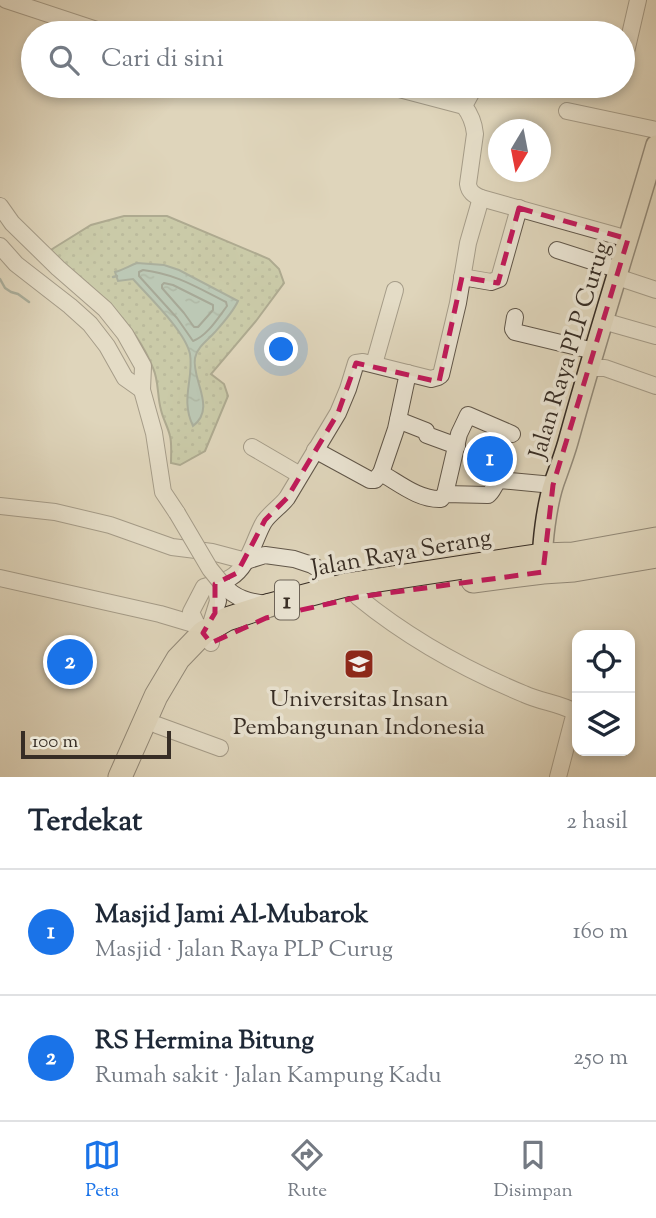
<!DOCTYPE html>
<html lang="id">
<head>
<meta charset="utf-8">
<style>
  :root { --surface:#fff; --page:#f6f6f7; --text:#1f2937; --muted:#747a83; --line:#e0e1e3; --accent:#1a73e8 }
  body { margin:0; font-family:"Sorts Mill Goudy",serif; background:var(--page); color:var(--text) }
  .controls { position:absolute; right:21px; bottom:21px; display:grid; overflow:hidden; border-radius:14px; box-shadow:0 4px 10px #0003 }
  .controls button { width:63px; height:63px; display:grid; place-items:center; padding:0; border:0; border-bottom:2px solid var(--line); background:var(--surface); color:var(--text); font:35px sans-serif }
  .compass { position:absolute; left:488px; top:119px; width:63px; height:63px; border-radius:50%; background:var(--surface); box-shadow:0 4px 10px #0003; rotate:190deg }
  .scale { position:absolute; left:21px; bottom:18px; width:150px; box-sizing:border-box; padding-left:7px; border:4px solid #372d25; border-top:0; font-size:19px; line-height:24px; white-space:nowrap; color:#372d25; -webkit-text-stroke:5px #eae4d3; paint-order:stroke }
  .you { position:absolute; left:282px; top:350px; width:24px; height:24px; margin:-18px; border:5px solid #fff; border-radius:50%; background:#1a73e8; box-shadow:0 0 0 10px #1a73e833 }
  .badge { display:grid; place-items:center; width:46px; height:46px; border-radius:50%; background:var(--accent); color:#fff; font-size:23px; font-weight:700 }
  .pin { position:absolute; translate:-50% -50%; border:4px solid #fff; box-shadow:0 2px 7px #0006 }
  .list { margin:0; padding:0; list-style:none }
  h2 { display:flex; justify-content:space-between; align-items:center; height:91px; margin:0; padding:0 28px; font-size:30px }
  h2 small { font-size:23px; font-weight:400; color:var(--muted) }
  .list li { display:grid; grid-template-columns:46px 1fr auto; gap:21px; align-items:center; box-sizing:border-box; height:126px; padding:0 28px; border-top:2px solid var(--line) }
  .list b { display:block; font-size:26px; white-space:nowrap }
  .list p { margin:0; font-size:23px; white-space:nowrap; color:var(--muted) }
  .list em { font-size:23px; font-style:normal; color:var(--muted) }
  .icon { flex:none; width:38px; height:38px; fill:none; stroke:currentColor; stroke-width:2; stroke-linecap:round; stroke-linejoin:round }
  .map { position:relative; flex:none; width:656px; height:777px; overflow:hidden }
  .search { position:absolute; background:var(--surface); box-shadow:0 4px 10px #0003; left:21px; right:21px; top:21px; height:77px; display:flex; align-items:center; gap:18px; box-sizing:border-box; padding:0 24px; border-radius:38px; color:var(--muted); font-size:26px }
  .sheet { height:343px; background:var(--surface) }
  nav { display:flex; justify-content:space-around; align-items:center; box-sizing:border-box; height:98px; border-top:2px solid var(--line); background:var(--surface); font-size:19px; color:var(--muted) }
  nav a { display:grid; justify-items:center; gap:4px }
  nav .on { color:var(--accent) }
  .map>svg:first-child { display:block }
  .grass { fill:url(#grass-dots); stroke:#74755b; stroke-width:2 }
  .water { fill:url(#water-ripples); stroke:#6e8177; stroke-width:2 }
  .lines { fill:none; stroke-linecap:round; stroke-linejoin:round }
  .shore { stroke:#65736a; stroke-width:2 }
  .stream { stroke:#6e8177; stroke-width:2.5 }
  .minor-casing { stroke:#61574a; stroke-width:18 }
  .major-casing { stroke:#372d25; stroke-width:22 }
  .highway-casing { stroke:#372d25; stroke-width:25 }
  .minor { stroke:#eae4d3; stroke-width:16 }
  .major { stroke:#dfd5bb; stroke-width:19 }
  .highway { stroke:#dfd5bb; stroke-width:23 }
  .minor-bridge-casing { stroke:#61574a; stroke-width:18; stroke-linecap:butt }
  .minor-bridge { stroke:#eae4d3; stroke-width:16 }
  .marked { fill:none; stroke:#c2185b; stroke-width:5; stroke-dasharray:14 9; stroke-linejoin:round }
  .labels { text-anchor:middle; stroke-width:7; stroke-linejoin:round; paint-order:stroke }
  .shield { fill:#eae4d3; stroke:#6d6459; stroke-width:2 }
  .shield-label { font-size:23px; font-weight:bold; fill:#372d25 }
  .street-label { font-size:24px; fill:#372d25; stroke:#eae4d3 }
  .poi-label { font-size:24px; fill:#372d25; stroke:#eae4d3 }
</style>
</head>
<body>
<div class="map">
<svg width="656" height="777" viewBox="0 0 656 777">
  <defs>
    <pattern id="grass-dots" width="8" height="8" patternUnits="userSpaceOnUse" patternTransform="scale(1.75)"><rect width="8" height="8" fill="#b1bd91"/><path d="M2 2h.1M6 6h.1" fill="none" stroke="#919a76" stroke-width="1.8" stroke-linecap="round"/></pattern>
    <pattern id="water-ripples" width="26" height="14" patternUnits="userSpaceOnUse" patternTransform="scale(1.75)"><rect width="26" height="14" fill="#93b9ae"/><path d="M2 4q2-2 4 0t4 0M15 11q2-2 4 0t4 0" fill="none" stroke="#79978d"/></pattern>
  </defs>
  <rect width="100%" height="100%" fill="#dfd5bb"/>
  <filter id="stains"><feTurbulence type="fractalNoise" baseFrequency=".00286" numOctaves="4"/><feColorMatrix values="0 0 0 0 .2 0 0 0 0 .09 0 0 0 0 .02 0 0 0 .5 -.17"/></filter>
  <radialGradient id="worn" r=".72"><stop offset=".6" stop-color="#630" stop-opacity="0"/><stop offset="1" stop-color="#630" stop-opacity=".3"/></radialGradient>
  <!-- grass -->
  <path class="grass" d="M 124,216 L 167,216 L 269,259 L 279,269 L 284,283 L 256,321 L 211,374 L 224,384 L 228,396 L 205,451 L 180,465 L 171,463 C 171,454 172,444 170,436 C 168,427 163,419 161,410 C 157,396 159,381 153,368 C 133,318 89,284 49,251 L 91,225 Z"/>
  <!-- water -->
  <path class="water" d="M 137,263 L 164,265 L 179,270 L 238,301 C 233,312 223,323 215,332 C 208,340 197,347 195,358 C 191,379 217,408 193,426 C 180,399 194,379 190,354 C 185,331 149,297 133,279 L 118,281 L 115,272 C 123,270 129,266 137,263 Z"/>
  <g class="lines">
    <!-- shore -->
    <g class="shore">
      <path d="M 143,270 C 176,274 196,287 226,302 L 227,306 C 218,318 207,336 193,341 L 177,318 L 139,276 L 139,272 Z"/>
      <path d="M 164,283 L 173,285 L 213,305 L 213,310 L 198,327 L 194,327 L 184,313 L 162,288 L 162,285 Z"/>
    </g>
    <!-- stream -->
    <g class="stream">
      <path d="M 113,277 L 117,276"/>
      <path d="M 0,279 L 5,288 L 11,292 L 18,294 L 29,302"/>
    </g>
    <!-- minor casing -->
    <g class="minor-casing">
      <g id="minor">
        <path d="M 6,0 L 106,33"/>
        <path d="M 502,33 L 504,30"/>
        <path d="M 623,65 L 638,0"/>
        <path d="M 388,86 L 464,106 C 471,115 474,123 475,134 L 468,184 C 469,192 474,195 481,198 L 628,239"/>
        <path d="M 464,106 L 475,86"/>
        <path d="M 567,111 L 656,130"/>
        <path d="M 0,206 L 12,223 L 58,268 L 105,309 L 125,334 L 143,366 L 142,390 L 154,433 L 163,492 L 177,513"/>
        <path d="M 0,246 L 16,264 L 70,306 L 90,324 L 107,346 L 125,378 L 142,390"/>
        <path d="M 557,250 L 619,270"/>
        <path d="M 462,277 L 491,282 L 499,279 L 519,208"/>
        <path d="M 617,277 L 656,290"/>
        <path d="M 515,317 L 513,329 L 515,332 L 594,351"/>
        <path d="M 603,321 L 656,336"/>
        <path d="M 374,364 L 395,290"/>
        <path d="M 589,368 L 605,368 L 656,386"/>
        <path d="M 398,420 L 426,431 L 427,435 L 457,446"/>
        <path d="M 252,447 L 300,475"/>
        <path d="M 315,450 L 370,480 L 375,480 L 381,473 C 399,483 419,500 441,499 L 445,494 L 488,495 C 494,491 494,483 500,480 L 553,485"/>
        <path d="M 381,473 L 396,429 L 408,373"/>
        <path d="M 445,494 L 459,434 L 468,415 L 512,434"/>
        <path d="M 0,506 L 55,512 L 110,525 L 172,547 L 212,552 L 246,561 L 265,555 L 294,559 L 312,565 L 324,572 L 331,589"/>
        <path d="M 0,578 L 160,614 L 197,625 L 211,643"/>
        <path d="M 223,585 C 236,599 249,602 267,604"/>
        <path d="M 358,597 C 407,637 466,670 524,694 C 541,702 559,703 575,712 L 558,777"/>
        <path d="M 197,625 L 191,612 L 204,587 C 212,584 222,582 230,578 C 249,567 254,539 264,522 C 270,513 280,507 287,498 L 338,413 L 348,389 L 356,363 L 363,362 L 431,379 L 438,377 L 441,375 L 458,303 L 468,243 L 481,198"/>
        <path d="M 209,630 L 218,601 L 216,588"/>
        <path d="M 157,725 L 220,748"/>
      </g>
    </g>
    <!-- major casing -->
    <g class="major-casing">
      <path id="major" d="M 543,567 C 541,546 547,504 554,483 C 559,469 564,456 568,442 C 595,343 627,245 656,145"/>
    </g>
    <!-- highway casing -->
    <g class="highway-casing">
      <g id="highway">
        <path d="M 473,581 L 543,572 L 574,570 L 656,556"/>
        <path d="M 120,777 L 156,696 L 178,659 L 203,633 L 227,619 L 270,605 L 346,585 L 542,555 L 573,554 L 656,539"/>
      </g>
    </g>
    <!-- minor -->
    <use href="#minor" class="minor"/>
    <!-- major -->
    <use href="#major" class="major"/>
    <!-- highway -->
    <use href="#highway" class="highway"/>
    <!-- minor-bridge casing -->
    <g class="minor-bridge-casing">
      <path id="minor-bridge" d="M 177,513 L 210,569 L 223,585"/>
    </g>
    <!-- minor-bridge -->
    <use href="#minor-bridge" class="minor-bridge"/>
  </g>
  <!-- marked area -->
  <path d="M0 0H656V777H0ZM 519,208 L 628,239 L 553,485 L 543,572 L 358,597 L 266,618 L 211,643 L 203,633 L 215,613 L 215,584 L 237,573 L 265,520 L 287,498 L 338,413 L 356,363 L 439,382 L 462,277 L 498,283 Z" fill="#dfd5bb" fill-opacity=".55" fill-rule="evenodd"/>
  <path class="marked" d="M 519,208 L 628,239 L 553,485 L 543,572 L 358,597 L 266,618 L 211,643 L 203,633 L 215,613 L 215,584 L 237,573 L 265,520 L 287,498 L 338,413 L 356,363 L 439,382 L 462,277 L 498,283 Z"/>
  <!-- icons -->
  <defs>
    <g id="university-square" transform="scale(1.575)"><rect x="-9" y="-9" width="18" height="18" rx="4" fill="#8f2418" stroke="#eae4d3"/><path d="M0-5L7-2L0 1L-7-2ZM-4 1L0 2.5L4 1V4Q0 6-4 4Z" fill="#fff"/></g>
  </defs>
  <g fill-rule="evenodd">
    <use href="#university-square" x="359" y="664"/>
  </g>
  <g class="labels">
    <!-- shield labels -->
    <rect class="shield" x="275" y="580.5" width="24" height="39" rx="5"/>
    <g class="shield-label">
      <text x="287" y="608">1</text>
    </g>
    <!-- street labels -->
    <g class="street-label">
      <text transform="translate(569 350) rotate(-73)" y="8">Jalan Raya PLP Curug</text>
      <text transform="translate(401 552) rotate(-10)" y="8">Jalan Raya Serang</text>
    </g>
    <!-- poi labels -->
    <g class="poi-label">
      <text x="359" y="706">Universitas Insan<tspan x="359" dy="28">Pembangunan Indonesia</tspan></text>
    </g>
  </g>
  <rect width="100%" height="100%" filter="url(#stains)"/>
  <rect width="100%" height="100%" fill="url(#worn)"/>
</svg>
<div class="controls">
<button><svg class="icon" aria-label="locate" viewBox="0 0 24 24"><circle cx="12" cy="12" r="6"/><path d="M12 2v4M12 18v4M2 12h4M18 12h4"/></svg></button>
<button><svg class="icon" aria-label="layers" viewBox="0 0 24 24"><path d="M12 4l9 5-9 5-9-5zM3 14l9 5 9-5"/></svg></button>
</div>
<svg class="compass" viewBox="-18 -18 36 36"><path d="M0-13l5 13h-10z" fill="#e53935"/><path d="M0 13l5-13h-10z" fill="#747a83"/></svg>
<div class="scale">100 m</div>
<div class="you"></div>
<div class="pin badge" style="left:490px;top:459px">1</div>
<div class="pin badge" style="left:70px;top:662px">2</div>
<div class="search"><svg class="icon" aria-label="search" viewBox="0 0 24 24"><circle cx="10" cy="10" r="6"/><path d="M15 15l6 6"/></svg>Cari di sini</div>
</div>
<section class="sheet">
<h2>Terdekat<small>2 hasil</small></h2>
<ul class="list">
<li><span class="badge">1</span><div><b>Masjid Jami Al-Mubarok</b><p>Masjid · Jalan Raya PLP Curug</p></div><em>160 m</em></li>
<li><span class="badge">2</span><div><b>RS Hermina Bitung</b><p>Rumah sakit · Jalan Kampung Kadu</p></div><em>250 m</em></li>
</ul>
</section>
<nav>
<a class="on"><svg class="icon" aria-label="map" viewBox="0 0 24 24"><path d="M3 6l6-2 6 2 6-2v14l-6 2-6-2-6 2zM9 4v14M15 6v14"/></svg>Peta</a>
<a><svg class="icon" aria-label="directions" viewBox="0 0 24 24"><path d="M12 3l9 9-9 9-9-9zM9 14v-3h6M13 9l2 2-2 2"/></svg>Rute</a>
<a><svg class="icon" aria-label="saved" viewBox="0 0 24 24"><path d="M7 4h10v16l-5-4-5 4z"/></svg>Disimpan</a>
</nav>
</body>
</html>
